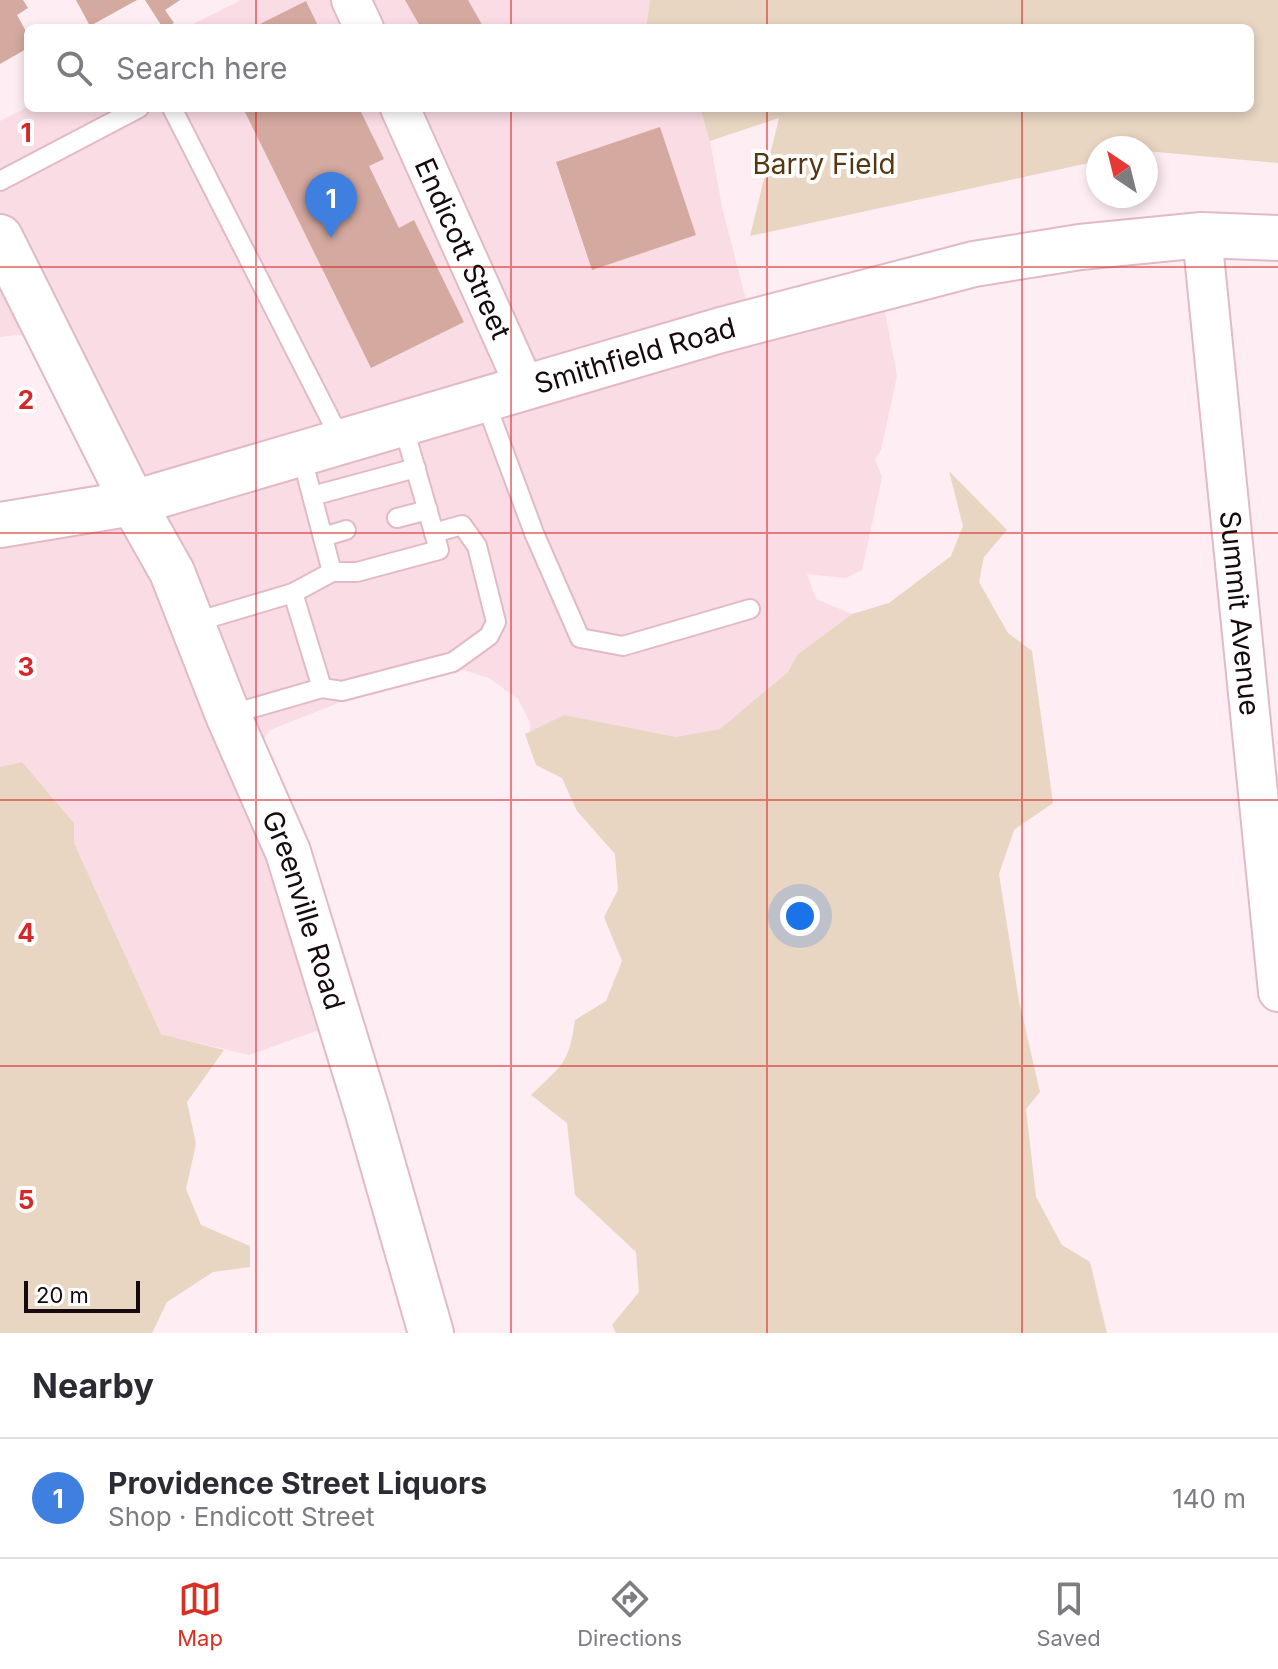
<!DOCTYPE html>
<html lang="en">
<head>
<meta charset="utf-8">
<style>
  :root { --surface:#fff; --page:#f7f7f7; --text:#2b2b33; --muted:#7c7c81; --line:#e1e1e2; --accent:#d93025 }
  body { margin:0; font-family:Inter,sans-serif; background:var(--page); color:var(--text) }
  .compass { position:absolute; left:1086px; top:136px; width:72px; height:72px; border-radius:50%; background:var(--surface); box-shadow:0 4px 12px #0003; rotate:325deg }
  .scale { position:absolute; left:24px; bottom:20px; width:116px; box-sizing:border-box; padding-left:8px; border:4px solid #170a0e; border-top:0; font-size:22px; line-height:28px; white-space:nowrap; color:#170a0e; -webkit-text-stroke:6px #fff; paint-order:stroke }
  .you { position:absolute; left:800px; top:916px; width:28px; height:28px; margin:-20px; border:6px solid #fff; border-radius:50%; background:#1a73e8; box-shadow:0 0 0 12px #1a73e833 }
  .badge { display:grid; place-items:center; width:52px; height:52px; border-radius:50%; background:var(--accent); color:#fff; font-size:26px; font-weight:700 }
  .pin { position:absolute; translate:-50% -66px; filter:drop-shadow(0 2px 4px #0008) }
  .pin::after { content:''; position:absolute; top:42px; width:28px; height:24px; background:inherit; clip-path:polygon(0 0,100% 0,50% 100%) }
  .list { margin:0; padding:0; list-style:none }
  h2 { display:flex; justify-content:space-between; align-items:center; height:104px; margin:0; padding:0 32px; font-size:34px }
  h2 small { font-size:26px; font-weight:400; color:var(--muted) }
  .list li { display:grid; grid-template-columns:52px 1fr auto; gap:24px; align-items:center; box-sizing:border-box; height:120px; padding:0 32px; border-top:2px solid var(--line) }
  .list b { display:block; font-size:30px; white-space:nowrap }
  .list p { margin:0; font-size:26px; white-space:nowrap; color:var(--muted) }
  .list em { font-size:26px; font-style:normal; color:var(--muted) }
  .icon { flex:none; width:44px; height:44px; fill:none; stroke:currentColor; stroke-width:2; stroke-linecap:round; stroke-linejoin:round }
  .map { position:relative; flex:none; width:1278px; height:1333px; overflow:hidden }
  .search { position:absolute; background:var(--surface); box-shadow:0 4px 12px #0003; left:24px; right:24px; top:24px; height:88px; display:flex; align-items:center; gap:20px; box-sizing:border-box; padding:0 28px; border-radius:12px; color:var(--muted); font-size:30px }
  .sheet { height:224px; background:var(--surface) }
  nav { display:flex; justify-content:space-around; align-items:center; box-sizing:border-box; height:112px; border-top:2px solid var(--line); background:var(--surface); font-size:22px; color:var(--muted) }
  nav a { display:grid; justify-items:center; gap:4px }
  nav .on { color:var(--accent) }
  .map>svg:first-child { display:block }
  .built { fill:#fadce4 }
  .green { fill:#e8d5c2 }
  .building { fill:#d4a99f }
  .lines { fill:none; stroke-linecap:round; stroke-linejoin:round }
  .service-casing { stroke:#e2bac5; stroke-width:22 }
  .minor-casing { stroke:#e2bac5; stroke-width:42 }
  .secondary-casing { stroke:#e2bac5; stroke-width:48 }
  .service { stroke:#fff; stroke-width:18 }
  .minor { stroke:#fff; stroke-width:38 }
  .secondary { stroke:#fff; stroke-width:44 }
  .grid { fill:none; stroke:#d62828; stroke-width:2; stroke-opacity:0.55 }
  .labels { text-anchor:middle; stroke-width:8; stroke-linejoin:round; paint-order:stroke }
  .park-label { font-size:28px; fill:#553712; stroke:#fff }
  .street-label { font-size:28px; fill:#170a0e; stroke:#fff }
  .grid-label { font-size:26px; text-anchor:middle; font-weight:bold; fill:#d62828; stroke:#fff; stroke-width:8; stroke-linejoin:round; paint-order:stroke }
</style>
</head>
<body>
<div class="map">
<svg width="1278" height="1333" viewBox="0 0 1278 1333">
  <rect width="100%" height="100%" fill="#feedf2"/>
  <!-- built -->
  <g class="built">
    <path d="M 241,0 L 650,0 L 646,28 L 185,28 Z"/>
    <path d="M 28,107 L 700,108 L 710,141 L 722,207 L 750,316 L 880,285 L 897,376 L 881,450 L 875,459 L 882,477 L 862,570 L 846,578 L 807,574 L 816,599 L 852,614 L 797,655 L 788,672 L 720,729 L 676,737 L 564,715 L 530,732 L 530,722 L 518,699 L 489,678 L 460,669 L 409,675 L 270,730 L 256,751 L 336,1024 L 249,1055 L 161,1034 L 74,843 L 74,823 L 22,762 L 0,767 L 0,520 L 114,502 L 43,332 L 0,337 L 0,121 Z"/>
  </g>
  <!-- green -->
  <g class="green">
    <path d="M 650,0 L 1278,0 L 1278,163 L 1146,151 L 1146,148 L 1098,148 L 1098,161 L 750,236 L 779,118 L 710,141 L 700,108 L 1250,108 L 1250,28 L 646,28 Z"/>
    <path d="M 949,471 L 1007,530 L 984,557 L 979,582 L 1008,633 L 1032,651 L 1053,803 L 1014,830 L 999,874 L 1019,1001 L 1040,1092 L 1026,1109 L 1036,1197 L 1062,1245 L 1090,1262 L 1107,1333 L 616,1333 L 612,1325 L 639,1292 L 636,1252 L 575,1195 L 567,1123 L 531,1095 C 562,1065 569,1064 575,1020 L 606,1001 L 622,961 L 604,917 L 618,890 L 615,854 L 577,811 L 562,778 L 536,765 L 525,734 L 564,715 L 676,737 L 720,729 L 788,672 L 797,655 L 852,614 L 889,603 L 951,556 L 963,526 Z"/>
    <path d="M 22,762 L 74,823 L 74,843 L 161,1034 L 224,1050 L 187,1102 L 196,1144 L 186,1189 L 201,1225 L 250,1246 L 250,1267 L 213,1272 L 167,1302 L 152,1333 L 0,1333 L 0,767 Z"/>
  </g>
  <!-- building -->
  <g class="building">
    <path d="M 0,0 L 23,0 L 28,8 L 17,15 L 28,35 L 28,48 L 0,64 Z"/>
    <path d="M 76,0 L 137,0 L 90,26 Z"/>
    <path d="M 145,0 L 180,0 L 165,10 L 174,23 L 163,28 Z"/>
    <path d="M 405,0 L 468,0 L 484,28 L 421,28 Z"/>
    <path d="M 306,1 L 319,28 L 252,28 Z"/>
    <path d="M 243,108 L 359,108 L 384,159 L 369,166 L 399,228 L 414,220 L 464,322 L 371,368 Z"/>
    <path d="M 660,127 L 696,235 L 592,270 L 556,162 Z"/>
  </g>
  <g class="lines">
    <!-- service casing -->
    <g class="service-casing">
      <g id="service">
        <path d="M 172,108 L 342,442"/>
        <path d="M 0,181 L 139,108"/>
        <path d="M 485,401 L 534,533 L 580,638 L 623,646 L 750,609"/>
        <path d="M 312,496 L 416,468"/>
        <path d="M 397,518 L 428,510"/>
        <path d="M 323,537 L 346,530"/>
        <path d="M 332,572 L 357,572 L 439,550 L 403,425"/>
        <path d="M 192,623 L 293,593"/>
        <path d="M 322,688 L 342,691 L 453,662 L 489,636 L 496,622 L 477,546 L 462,525 L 434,533"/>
        <path d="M 228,715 L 322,688 L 293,593 L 332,572 L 301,454"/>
      </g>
    </g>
    <!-- minor casing -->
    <g class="minor-casing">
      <g id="minor">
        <path d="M 351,0 L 364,28"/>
        <path id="s1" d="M 400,108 L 526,389"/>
        <path id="s2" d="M 1202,235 L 1278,992"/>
      </g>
    </g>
    <!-- secondary casing -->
    <g class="secondary-casing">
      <g id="secondary">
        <path id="s3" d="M 0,237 L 133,503 L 172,572 L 228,715 L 288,852 L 368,1113 L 431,1333"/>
        <path id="s4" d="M 0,525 L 133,503 L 721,330 L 974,264 L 1080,247 L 1202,235 L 1278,238"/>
      </g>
    </g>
    <!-- service -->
    <use href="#service" class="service"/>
    <!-- minor -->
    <use href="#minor" class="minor"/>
    <!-- secondary -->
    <use href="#secondary" class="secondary"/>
  </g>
  <!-- grid -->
  <path class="grid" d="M 256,0 L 256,28M 511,0 L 511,28M 767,0 L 767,28M 1022,0 L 1022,28M 256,108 L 256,1333M 511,108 L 511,1333M 767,108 L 767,1333M 1022,108 L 1022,1333M 0,267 L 1278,267M 0,533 L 1278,533M 0,800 L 1278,800M 0,1066 L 1278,1066"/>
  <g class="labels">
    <!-- park labels -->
    <g class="park-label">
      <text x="824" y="174">Barry Field</text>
    </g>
    <!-- street labels -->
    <g class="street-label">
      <text dy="10" stroke="none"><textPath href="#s1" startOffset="154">Endicott Street</textPath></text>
      <text dy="10" stroke="none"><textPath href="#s4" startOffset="658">Smithfield Road</textPath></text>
      <text dy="10" stroke="none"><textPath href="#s2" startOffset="380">Summit Avenue</textPath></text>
      <text dy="10" stroke="none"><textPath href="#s3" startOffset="740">Greenville Road</textPath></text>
    </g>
  </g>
  <g class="grid-label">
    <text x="26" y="142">1</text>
    <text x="26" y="409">2</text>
    <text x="26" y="676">3</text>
    <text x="26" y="942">4</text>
    <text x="26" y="1209">5</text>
  </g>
</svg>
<svg class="compass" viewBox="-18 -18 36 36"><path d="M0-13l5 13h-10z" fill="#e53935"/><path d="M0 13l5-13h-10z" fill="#7c7c81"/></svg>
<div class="scale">20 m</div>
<div class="you"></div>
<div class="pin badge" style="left:331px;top:238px;background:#3f7fe0">1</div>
<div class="search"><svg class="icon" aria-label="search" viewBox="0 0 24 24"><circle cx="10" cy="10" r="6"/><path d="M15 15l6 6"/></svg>Search here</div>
</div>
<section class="sheet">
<h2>Nearby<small></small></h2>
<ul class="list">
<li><span class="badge" style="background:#3f7fe0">1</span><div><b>Providence Street Liquors</b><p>Shop · Endicott Street</p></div><em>140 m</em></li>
</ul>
</section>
<nav>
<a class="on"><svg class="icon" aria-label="map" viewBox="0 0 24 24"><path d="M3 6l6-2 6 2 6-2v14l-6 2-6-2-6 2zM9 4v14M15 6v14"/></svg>Map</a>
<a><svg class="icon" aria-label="directions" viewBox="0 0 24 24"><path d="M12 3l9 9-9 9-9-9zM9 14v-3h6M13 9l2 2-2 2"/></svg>Directions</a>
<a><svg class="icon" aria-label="saved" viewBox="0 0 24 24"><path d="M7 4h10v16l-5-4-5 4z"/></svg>Saved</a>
</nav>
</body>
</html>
